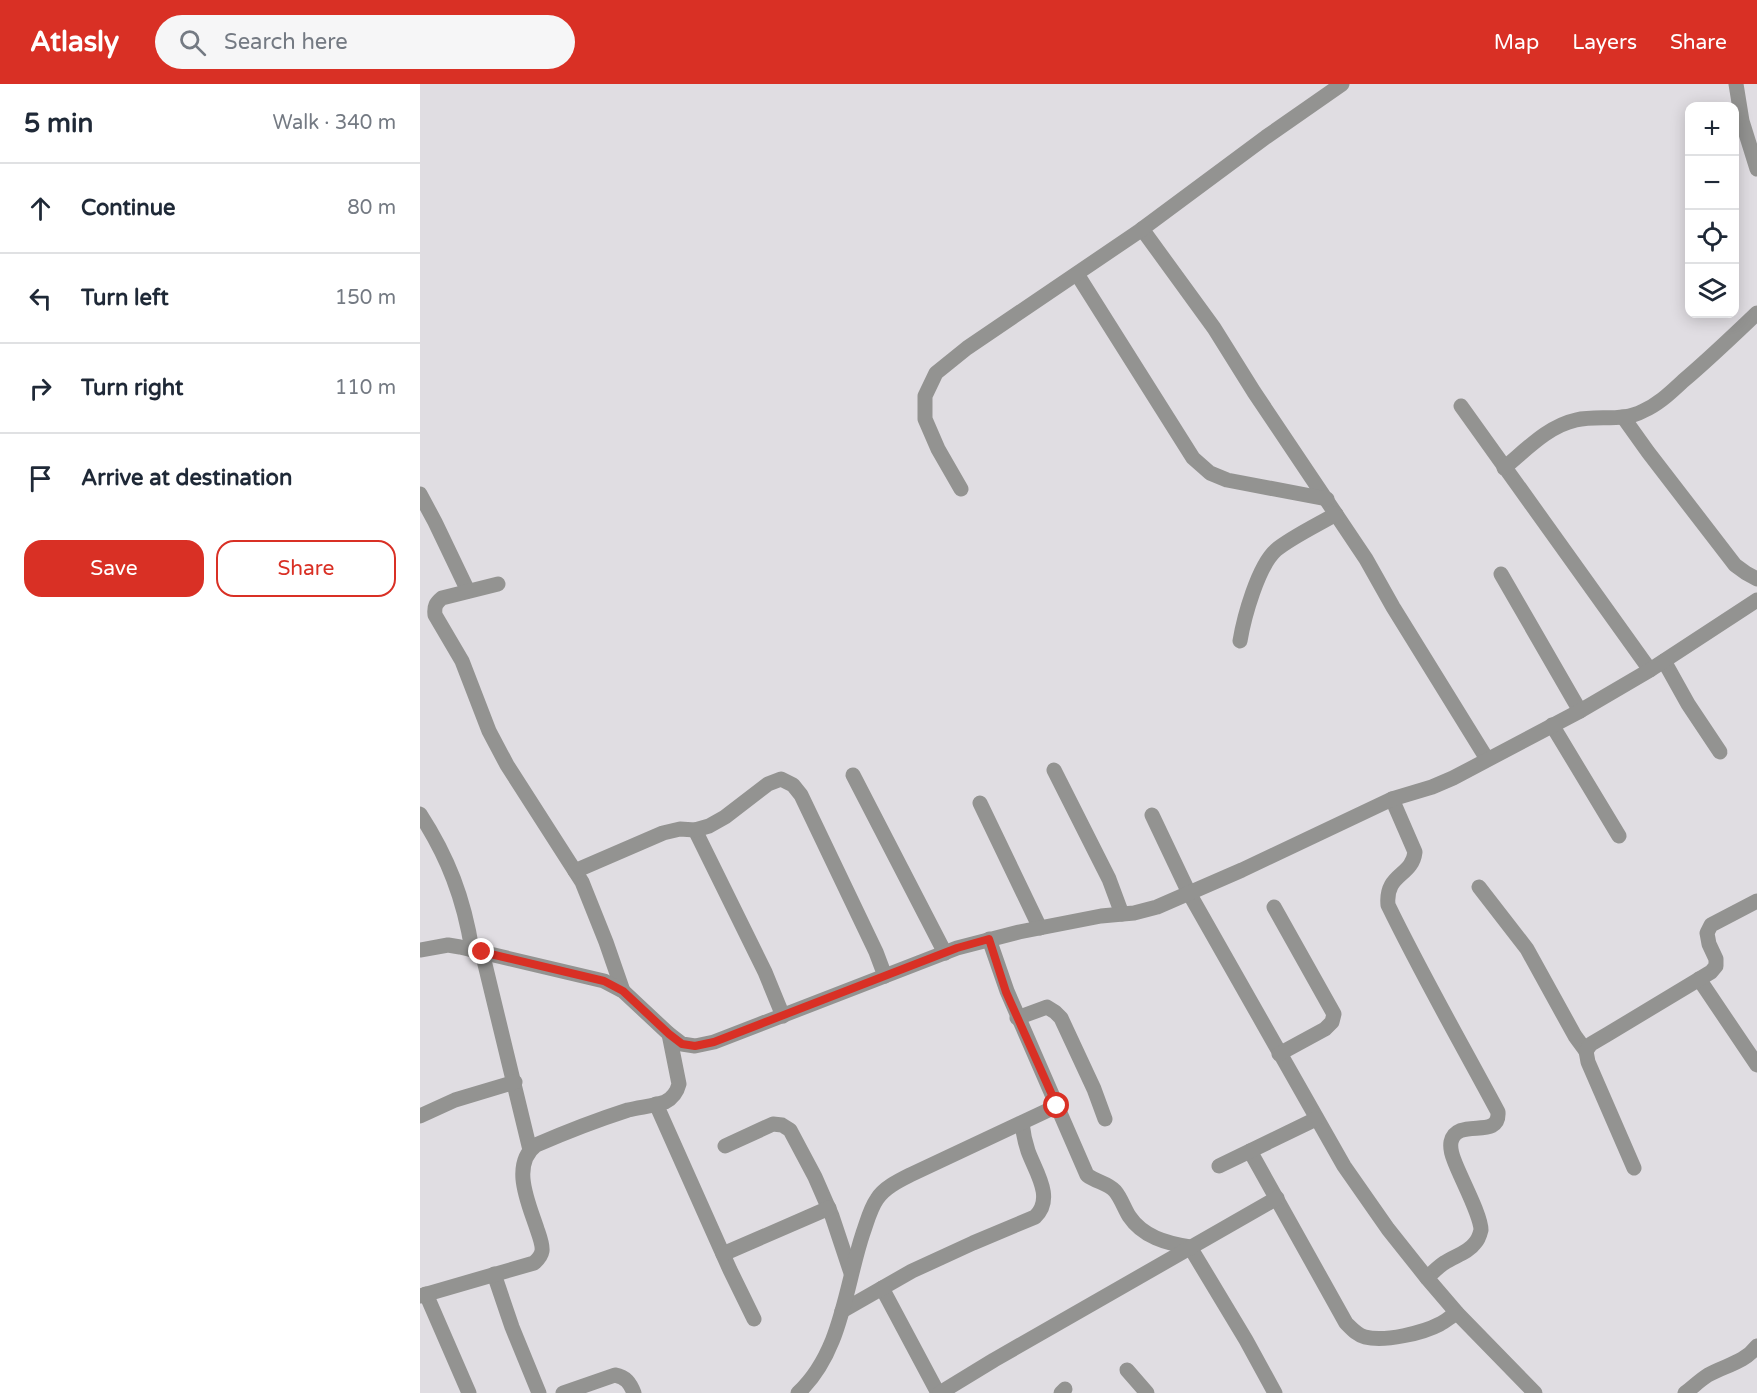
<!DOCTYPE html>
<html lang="en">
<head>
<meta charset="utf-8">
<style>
  :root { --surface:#fff; --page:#f6f6f7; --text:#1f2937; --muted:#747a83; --line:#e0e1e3; --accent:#d93025 }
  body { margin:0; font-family:"Varela Round",sans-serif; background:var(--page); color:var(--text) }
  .controls { position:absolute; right:18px; top:18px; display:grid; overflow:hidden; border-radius:12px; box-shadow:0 3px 15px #0003 }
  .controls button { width:54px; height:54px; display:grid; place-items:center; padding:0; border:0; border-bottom:2px solid var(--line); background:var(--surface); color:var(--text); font:30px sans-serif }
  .stop { position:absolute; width:18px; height:18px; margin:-14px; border:4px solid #d93025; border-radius:50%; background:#fff }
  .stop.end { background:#d93025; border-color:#fff; box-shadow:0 2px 6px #0008 }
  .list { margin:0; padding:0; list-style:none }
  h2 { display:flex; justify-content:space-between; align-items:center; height:78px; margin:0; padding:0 24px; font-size:26px }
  h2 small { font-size:20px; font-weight:400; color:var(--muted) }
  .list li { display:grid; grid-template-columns:39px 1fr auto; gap:18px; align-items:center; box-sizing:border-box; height:90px; padding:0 24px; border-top:2px solid var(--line) }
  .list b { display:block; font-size:22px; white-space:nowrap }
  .list em { font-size:20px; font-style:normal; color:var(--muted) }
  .actions { display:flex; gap:12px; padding:18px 24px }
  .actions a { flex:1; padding:14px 0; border:2px solid var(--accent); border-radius:18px; text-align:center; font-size:21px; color:var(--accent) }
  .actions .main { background:var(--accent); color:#fff }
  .icon { flex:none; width:33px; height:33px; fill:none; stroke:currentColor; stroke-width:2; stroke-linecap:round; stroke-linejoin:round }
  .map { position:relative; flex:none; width:1337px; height:1309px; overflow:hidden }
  header { display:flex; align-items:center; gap:36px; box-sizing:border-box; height:84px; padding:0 30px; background:var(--accent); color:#fff }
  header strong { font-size:28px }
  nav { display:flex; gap:33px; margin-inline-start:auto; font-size:21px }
  .search { width:420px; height:54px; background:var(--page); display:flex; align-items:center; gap:15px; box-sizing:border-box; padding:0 21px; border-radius:33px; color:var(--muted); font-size:22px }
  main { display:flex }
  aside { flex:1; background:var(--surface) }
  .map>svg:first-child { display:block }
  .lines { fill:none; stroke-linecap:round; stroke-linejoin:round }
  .street { stroke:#939391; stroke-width:15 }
  .route { stroke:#d93025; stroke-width:8 }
</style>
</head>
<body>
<header>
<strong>Atlasly</strong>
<div class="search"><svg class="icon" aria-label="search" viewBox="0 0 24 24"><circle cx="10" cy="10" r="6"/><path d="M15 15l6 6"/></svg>Search here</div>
<nav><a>Map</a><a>Layers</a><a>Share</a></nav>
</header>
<main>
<aside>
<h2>5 min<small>Walk · 340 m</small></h2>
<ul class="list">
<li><svg class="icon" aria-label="ahead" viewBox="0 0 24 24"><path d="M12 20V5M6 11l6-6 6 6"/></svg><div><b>Continue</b></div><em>80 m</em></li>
<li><svg class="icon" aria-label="left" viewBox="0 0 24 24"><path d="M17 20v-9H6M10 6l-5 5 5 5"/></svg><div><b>Turn left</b></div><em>150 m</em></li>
<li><svg class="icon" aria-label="right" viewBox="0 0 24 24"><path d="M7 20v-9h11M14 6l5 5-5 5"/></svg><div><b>Turn right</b></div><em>110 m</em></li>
<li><svg class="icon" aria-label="arrive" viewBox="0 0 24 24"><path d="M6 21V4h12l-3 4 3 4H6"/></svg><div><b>Arrive at destination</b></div></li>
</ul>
<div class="actions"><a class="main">Save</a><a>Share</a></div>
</aside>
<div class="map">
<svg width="1337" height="1309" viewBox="0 0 1337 1309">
  <rect width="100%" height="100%" fill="#e0dde2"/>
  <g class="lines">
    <!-- street -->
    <g class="street">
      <path d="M 1316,0 L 1322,37 L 1337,85"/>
      <path d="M 722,145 L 794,244 L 834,308 L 946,475 L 973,523 L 1067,675"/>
      <path d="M 657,190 L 773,374 L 790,389 L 807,396 L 907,415"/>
      <path d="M 1041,322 L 1230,586"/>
      <path d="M 1203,333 L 1228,368 L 1315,481 L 1326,489 L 1337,495"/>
      <path d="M 1084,384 C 1106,366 1128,342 1156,336 C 1178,331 1203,338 1223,327 C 1239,320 1251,308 1263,297 C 1289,275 1313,252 1337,229"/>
      <path d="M 541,405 L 518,365 L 505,335 L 505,312 L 516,289 L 547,264 L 718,148 L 846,53 L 922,0"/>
      <path d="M 0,410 L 15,438 L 48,507"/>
      <path d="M 1081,490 L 1160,627"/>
      <path d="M 78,500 L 22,514 C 16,519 14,522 15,531 L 42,577 L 69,647 L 87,681 L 162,798 L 186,858 L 203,907"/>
      <path d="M 820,557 C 824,533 838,482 856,466 C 870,454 899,440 916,430"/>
      <path d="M 1244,577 L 1268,620 L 1300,668"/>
      <path d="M 1132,641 L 1199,752"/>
      <path d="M 634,686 L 689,795 L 702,830"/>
      <path d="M 433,691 L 525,869"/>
      <path d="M 972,715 L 995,768 C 992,793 965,789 968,821 C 1002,891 1041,959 1078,1028 C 1080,1057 1037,1032 1031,1058 C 1030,1064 1032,1071 1034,1076 C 1040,1093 1061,1131 1061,1146 C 1060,1150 1058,1156 1055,1159 C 1048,1169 1034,1172 1024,1179 C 1018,1183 1012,1189 1007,1194"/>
      <path d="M 560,719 L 620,844"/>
      <path d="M 0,730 C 28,773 44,815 52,866"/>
      <path d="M 732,731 L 769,809 L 924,1082 L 968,1145 L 1007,1194 L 1037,1229 L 1115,1309"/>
      <path d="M 275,746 L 345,888 L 363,932"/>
      <path d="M 155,787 L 243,749 L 260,745 L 275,746 L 289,742 L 305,733 L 348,700 L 361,695 L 373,701 L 381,711 L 456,868 L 465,892"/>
      <path d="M 1059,803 L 1107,865 L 1155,952 L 1166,967"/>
      <path d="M 854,823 L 914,930 L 912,938 L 905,945 L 859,970"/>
      <path d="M 569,855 L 587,907 L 667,1091 C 676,1098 688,1099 695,1107 C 701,1114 704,1124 709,1132 C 723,1153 746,1159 770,1163 L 826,1256 L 855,1309"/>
      <path d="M 0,866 L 28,861 L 40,863 L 184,897 L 203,907 L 249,950 L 262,960 L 275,962 L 294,958 L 537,864 L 599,848 L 681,832 L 714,829 L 737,823 L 822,786 L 972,715 L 1012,703 L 1033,694 L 1160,627 L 1230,586 L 1337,516"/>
      <path d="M 62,868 L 110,1066"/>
      <path d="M 1279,895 L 1337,981"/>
      <path d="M 597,934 L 627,923 L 635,928 L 641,934 L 674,1005 L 685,1035"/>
      <path d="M 236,1020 L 310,1186 L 334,1235"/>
      <path d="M 0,1032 L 35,1016 L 95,998"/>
      <path d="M 305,1062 L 353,1040 L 362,1041 L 370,1046 L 395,1093 L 412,1132 L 431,1189"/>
      <path d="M 830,1067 L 926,1239 C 932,1245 937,1251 945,1253 C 965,1258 1003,1249 1020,1240 C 1026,1237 1031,1232 1037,1229"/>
      <path d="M 799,1082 L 896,1035"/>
      <path d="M 1214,1084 L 1168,978 L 1166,967 L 1171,960 L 1188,950 L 1291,888 L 1296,882 L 1296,875 L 1289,860 L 1287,849 L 1291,841 L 1337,817"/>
      <path d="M 303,1170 L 409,1124"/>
      <path d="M 74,1190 L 92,1243 L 119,1309"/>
      <path d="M 462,1204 L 518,1309"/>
      <path d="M 6,1210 L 49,1309"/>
      <path d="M 0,1212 L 114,1179 C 117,1176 121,1173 122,1167 C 123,1161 119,1151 117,1145 C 109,1120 90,1081 116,1061 C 146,1048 177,1036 208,1026 C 220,1023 234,1022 245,1018 C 253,1014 257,1008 259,1000 L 249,950"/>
      <path d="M 422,1227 L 492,1187 L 553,1159 L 615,1133 C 635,1114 615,1087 608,1067 C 605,1058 603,1048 602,1039"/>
      <path d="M 707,1286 L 727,1309"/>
      <path d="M 143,1309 L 195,1291 C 206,1293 210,1299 214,1309"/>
      <path d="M 378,1309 C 422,1268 425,1203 443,1149 C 447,1138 450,1125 457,1115 C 464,1104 478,1097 490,1091 L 637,1022"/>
      <path d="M 520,1309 L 574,1276 L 857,1114"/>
      <path d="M 641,1309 L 645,1305"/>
      <path d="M 1265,1309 C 1273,1303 1280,1296 1288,1291 C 1306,1281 1324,1279 1337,1262"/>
    </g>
  </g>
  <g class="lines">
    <!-- route -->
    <path class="route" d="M 62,868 L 184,897 L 203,907 L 249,950 L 262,960 L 275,962 L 294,958 L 343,939 L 537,864 L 569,855 L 586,908 L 637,1022"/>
  </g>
</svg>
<div class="controls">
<button>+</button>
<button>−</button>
<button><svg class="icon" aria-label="locate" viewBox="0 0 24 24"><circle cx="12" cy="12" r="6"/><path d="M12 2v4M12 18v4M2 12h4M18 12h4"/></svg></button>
<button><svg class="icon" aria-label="layers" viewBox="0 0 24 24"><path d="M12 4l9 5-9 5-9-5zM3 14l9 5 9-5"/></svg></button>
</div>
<div class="stop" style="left:637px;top:1022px"></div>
<div class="stop end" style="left:62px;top:868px"></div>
</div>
</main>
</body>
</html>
